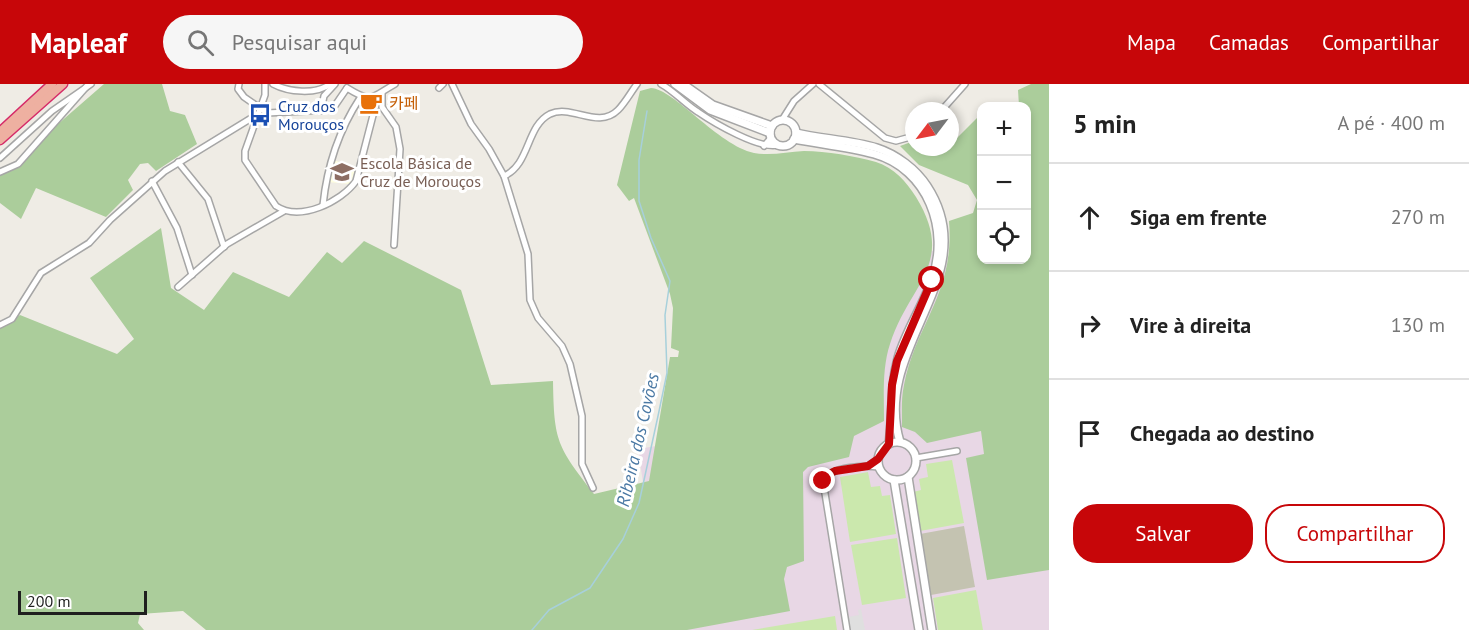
<!DOCTYPE html>
<html lang="pt">
<head>
<meta charset="utf-8">
<style>
  :root { --surface:#fff; --page:#f6f6f6; --text:#222; --muted:#767676; --line:#e0e0e0; --accent:#c70609 }
  body { margin:0; font-family:"PT Sans","Noto Sans KR",sans-serif; background:var(--page); color:var(--text) }
  .controls { position:absolute; right:18px; top:18px; display:grid; overflow:hidden; border-radius:12px; box-shadow:0 3px 9px #0003 }
  .controls button { width:54px; height:54px; display:grid; place-items:center; padding:0; border:0; border-bottom:2px solid var(--line); background:var(--surface); color:var(--text); font:30px sans-serif }
  .compass { position:absolute; left:905px; top:18px; width:54px; height:54px; border-radius:50%; background:var(--surface); box-shadow:0 3px 9px #0003; rotate:238deg }
  .scale { position:absolute; left:18px; bottom:15px; width:129px; box-sizing:border-box; padding-left:6px; border:3px solid #1f1f1f; border-top:0; font-size:16px; line-height:21px; white-space:nowrap; color:#1f1f1f; -webkit-text-stroke:4px #fff; paint-order:stroke }
  .stop { position:absolute; width:18px; height:18px; margin:-14px; border:4px solid #c70609; border-radius:50%; background:#fff }
  .stop.end { background:#c70609; border-color:#fff; box-shadow:0 2px 6px #0008 }
  .list { margin:0; padding:0; list-style:none }
  h2 { display:flex; justify-content:space-between; align-items:center; height:78px; margin:0; padding:0 24px; font-size:26px }
  h2 small { font-size:20px; font-weight:400; color:var(--muted) }
  .list li { display:grid; grid-template-columns:39px 1fr auto; gap:18px; align-items:center; box-sizing:border-box; height:108px; padding:0 24px; border-top:2px solid var(--line) }
  .list b { display:block; font-size:22px; white-space:nowrap }
  .list em { font-size:20px; font-style:normal; color:var(--muted) }
  .actions { display:flex; gap:12px; padding:18px 24px }
  .actions a { flex:1; padding:14px 0; border:2px solid var(--accent); border-radius:24px; text-align:center; font-size:21px; color:var(--accent) }
  .actions .main { background:var(--accent); color:#fff }
  .icon { flex:none; width:33px; height:33px; fill:none; stroke:currentColor; stroke-width:2; stroke-linecap:round; stroke-linejoin:round }
  .map { position:relative; flex:none; width:1049px; height:546px; overflow:hidden }
  header { display:flex; align-items:center; gap:36px; box-sizing:border-box; height:84px; padding:0 30px; background:var(--accent); color:#fff }
  header strong { font-size:28px }
  nav { display:flex; gap:33px; margin-inline-start:auto; font-size:21px }
  .search { width:420px; height:54px; background:var(--page); display:flex; align-items:center; gap:15px; box-sizing:border-box; padding:0 21px; border-radius:33px; color:var(--muted); font-size:22px }
  main { display:flex }
  aside { flex:1; background:var(--surface) }
  .map>svg:first-child { display:block }
  .industrial { fill:#e8d7e5 }
  .education { fill:#fefee0 }
  .construction { fill:#c4c3b1 }
  .grass { fill:#cbe8ad }
  .forest { fill:#abcd9b }
  .parking { fill:#dfdfdf }
  .lines { fill:none; stroke-linecap:round; stroke-linejoin:round }
  .stream { stroke:#a7d0db; stroke-width:1.5 }
  .minor-casing { stroke:#a6a6a6; stroke-width:8 }
  .tertiary-casing { stroke:#a6a6a6; stroke-width:10 }
  .trunk-casing { stroke:#d52a68; stroke-width:11 }
  .minor { stroke:#fff; stroke-width:5 }
  .tertiary { stroke:#fff; stroke-width:7 }
  .trunk { stroke:#eeb0a1; stroke-width:8 }
  .route { stroke:#c70609; stroke-width:8 }
  .labels { text-anchor:middle; stroke-width:6; stroke-linejoin:round; paint-order:stroke }
  .food-label { font-size:16px; fill:#c56008; stroke:#fff; text-anchor:start }
  .transit-label { font-size:16px; fill:#164399; stroke:#fff; text-anchor:start }
  .education-label { font-size:16px; fill:#785e54; stroke:#fff; text-anchor:start }
  .water-label { font-size:18px; font-style:italic; fill:#4b79a4; stroke:#fff }
</style>
</head>
<body>
<header>
<strong>Mapleaf</strong>
<div class="search"><svg class="icon" aria-label="search" viewBox="0 0 24 24"><circle cx="10" cy="10" r="6"/><path d="M15 15l6 6"/></svg>Pesquisar aqui</div>
<nav><a>Mapa</a><a>Camadas</a><a>Compartilhar</a></nav>
</header>
<main>
<div class="map">
<svg width="1049" height="546" viewBox="0 0 1049 546">
  <rect width="100%" height="100%" fill="#efece5"/>
  <!-- industrial -->
  <path class="industrial" d="M 872,147 L 1009,192 L 1049,390 L 1049,546 L 665,546 L 638,365 L 829,333 Z"/>
  <!-- education -->
  <path class="education" d="M 333,76 L 356,83 L 350,100 L 327,98 Z"/>
  <!-- construction -->
  <path class="construction" d="M 964,442 L 975,503 L 931,511 L 920,450 Z"/>
  <!-- grass -->
  <g class="grass">
    <path d="M 952,376 L 964,439 L 920,447 L 913,408 L 921,406 L 919,395 L 928,393 L 926,380 Z"/>
    <path d="M 868,388 L 871,403 L 880,402 L 882,412 L 890,411 L 896,450 L 850,458 L 840,393 Z"/>
    <path d="M 897,454 L 906,514 L 862,521 L 851,461 Z"/>
    <path d="M 976,506 L 983,546 L 938,546 L 933,514 Z"/>
    <path d="M 835,532 L 837,546 L 752,546 Z"/>
  </g>
  <!-- forest -->
  <g class="forest">
    <path d="M 104,0 L 162,0 L 170,27 L 185,31 L 197,60 L 156,87 L 148,79 L 140,80 L 128,96 L 133,106 L 106,133 L 36,104 L 21,135 L 0,119 L 0,90 L 15,84 L 50,47 Z"/>
    <path d="M 1031,0 L 1049,0 L 1049,486 L 987,496 L 966,374 L 984,370 L 981,347 L 927,359 L 915,348 L 902,343 C 902,329 901,315 904,301 C 916,239 955,209 949,137 L 973,129 L 977,116 L 968,101 L 919,81 L 900,62 L 914,57 L 914,63 L 950,63 L 950,51 L 955,56 L 981,30 L 982,176 L 1026,176 L 1026,22 L 1019,22 L 1018,6 Z"/>
    <path d="M 651,4 C 674,5 718,61 754,69 C 771,72 787,68 804,67 C 827,67 854,72 876,78 C 894,84 906,97 916,113 C 957,180 909,200 890,260 C 882,284 884,312 884,337 L 854,352 L 849,373 L 808,383 L 803,388 L 804,477 L 787,483 L 784,495 L 790,527 L 687,546 L 206,546 L 183,527 L 140,530 L 138,539 L 144,546 L 0,546 L 0,244 L 20,231 L 117,270 L 134,255 L 90,194 L 161,144 L 171,204 L 204,226 L 233,188 L 289,213 L 327,168 L 342,179 L 364,157 L 461,206 L 491,301 L 553,297 C 554,358 557,362 594,410 L 649,397 L 670,273 L 678,273 L 679,267 L 671,264 L 673,224 L 670,210 L 634,114 L 629,117 L 617,101 L 640,7 Z"/>
  </g>
  <!-- parking -->
  <path class="parking" d="M 861,525 L 865,546 L 850,546 L 848,533 L 859,531 L 858,526 Z"/>
  <g class="lines">
    <!-- stream -->
    <path class="stream" d="M 532,546 L 549,526 L 590,504 L 623,455 L 639,419 L 658,332 L 667,289 L 665,231 L 670,197 L 651,154 L 639,117 L 639,76 L 647,27"/>
    <!-- minor casing -->
    <g class="minor-casing">
      <g id="minor">
        <path d="M 239,0 L 238,5 L 244,13 L 267,29 L 326,26 L 334,23 L 347,4"/>
        <path d="M 265,0 L 265,11 L 245,67 L 245,76 L 276,122 C 300,138 341,118 356,97 L 378,12"/>
        <path d="M 273,0 C 288,8 316,11 330,0"/>
        <path d="M 452,0 L 471,40 L 489,65 L 504,92 L 528,170 L 530,216 L 538,234 L 562,262 L 570,280 L 582,332 L 582,380 L 593,404"/>
        <path d="M 661,0 C 674,7 685,20 698,28 C 714,39 760,66 778,61"/>
        <path d="M 819,0 L 885,54 L 896,57 L 914,52"/>
        <path d="M 347,4 C 373,20 370,14 395,0"/>
        <path d="M 439,4 L 443,0"/>
        <path d="M 382,9 L 382,23 L 396,43 L 400,65 L 394,161"/>
        <path d="M 321,27 L 324,12 L 335,0"/>
        <path d="M 941,27 L 965,0"/>
        <path d="M 782,36 L 794,17 L 813,0"/>
        <path d="M 764,62 L 771,54"/>
        <path d="M 0,74 L 52,27 L 91,0"/>
        <path d="M 178,78 L 208,115 L 224,163"/>
        <path d="M 0,88 L 18,80 L 87,2"/>
        <path d="M 504,92 C 530,81 526,42 550,30 C 572,20 598,46 618,26 C 625,19 631,8 637,0"/>
        <path d="M 152,97 L 177,144 L 192,191"/>
        <path d="M 323,121 C 327,82 339,46 360,14"/>
        <path d="M 178,203 L 227,160 L 284,127"/>
        <path d="M 0,241 L 12,235 L 41,189 L 89,159 L 110,136 L 165,87 L 258,30"/>
        <path d="M 916,374 L 957,367"/>
        <path d="M 868,382 L 878,375"/>
        <path d="M 847,546 L 823,397 C 831,382 864,381 879,383"/>
      </g>
    </g>
    <!-- tertiary casing -->
    <g class="tertiary-casing">
      <g id="tertiary">
        <path d="M 675,0 L 710,26 L 770,49"/>
        <path d="M 683,0 L 713,21 L 772,42"/>
        <circle cx="783" cy="49" r="13"/>
        <path d="M 796,49 C 822,55 851,56 877,64 C 896,70 916,85 927,102 C 986,192 871,262 900,358"/>
        <path d="M 794,55 C 820,60 849,63 874,70 C 928,85 950,146 932,195 C 923,222 906,246 898,274 C 890,303 893,331 889,360"/>
        <circle cx="897" cy="377" r="19"/>
        <path d="M 908,393 L 932,546"/>
        <path d="M 894,396 L 919,546"/>
      </g>
    </g>
    <!-- trunk casing -->
    <g class="trunk-casing">
      <g id="trunk">
        <path d="M 0,48 L 52,0"/>
        <path d="M 0,56 L 63,0"/>
      </g>
    </g>
    <!-- minor -->
    <use href="#minor" class="minor"/>
    <!-- tertiary -->
    <use href="#tertiary" class="tertiary"/>
    <!-- trunk -->
    <use href="#trunk" class="trunk"/>
  </g>
  <g class="lines">
    <!-- route -->
    <path class="route" d="M 823,397 L 829,390 L 835,387 L 868,382 L 878,375 L 889,360 L 892,301 L 897,277 L 932,196"/>
  </g>
  <!-- icons -->
  <defs>
    <g id="cafe-bare" transform="scale(1.8)"><path d="M-5.5-4.5H6V0H3Q3 3.5 0 3.5H-2.5Q-5.5 3.5-5.5 0ZM3-3.2v2h1.7v-2ZM-6 4.5H4V6H-6Z" fill="#e8710a" stroke="#fff" stroke-width="2.5" paint-order="stroke"/></g>
    <g id="bus-bare" transform="scale(1.8)"><path d="M-5-6H5V4H4V6H2V4H-2V6H-4V4H-5ZM-3.5-4V0h7V-4ZM-3.5 1.2v1.5H-2V1.2ZM2 1.2v1.5H3.5V1.2Z" fill="#1a4fb4" stroke="#fff" stroke-width="2.5" paint-order="stroke"/></g>
    <g id="school-bare" transform="scale(1.8)"><path d="M0-5L7-2L0 1L-7-2ZM-4 1L0 2.5L4 1V4Q0 6-4 4Z" fill="#8d6e63" stroke="#fff" stroke-width="2.5" paint-order="stroke"/></g>
  </defs>
  <g fill-rule="evenodd">
    <use href="#cafe-bare" x="371" y="19"/>
    <use href="#bus-bare" x="260" y="31"/>
    <use href="#school-bare" x="342" y="88"/>
  </g>
  <g class="labels">
    <!-- food labels -->
    <g class="food-label">
      <text x="389" y="25">카페</text>
    </g>
    <!-- transit labels -->
    <g class="transit-label">
      <text x="278" y="28">Cruz dos<tspan x="278" dy="18">Morouços</tspan></text>
    </g>
    <!-- education labels -->
    <g class="education-label">
      <text x="360" y="85">Escola Básica de<tspan x="360" dy="18">Cruz de Morouços</tspan></text>
    </g>
    <!-- water labels -->
    <g class="water-label">
      <text transform="translate(638 356) rotate(-77)" y="6">Ribeira dos Covões</text>
    </g>
  </g>
</svg>
<div class="controls">
<button>+</button>
<button>−</button>
<button><svg class="icon" aria-label="locate" viewBox="0 0 24 24"><circle cx="12" cy="12" r="6"/><path d="M12 2v4M12 18v4M2 12h4M18 12h4"/></svg></button>
</div>
<svg class="compass" viewBox="-18 -18 36 36"><path d="M0-13l5 13h-10z" fill="#e53935"/><path d="M0 13l5-13h-10z" fill="#767676"/></svg>
<div class="scale">200 m</div>
<div class="stop" style="left:932px;top:196px"></div>
<div class="stop end" style="left:823px;top:397px"></div>
</div>
<aside>
<h2>5 min<small>A pé · 400 m</small></h2>
<ul class="list">
<li><svg class="icon" aria-label="ahead" viewBox="0 0 24 24"><path d="M12 20V5M6 11l6-6 6 6"/></svg><div><b>Siga em frente</b></div><em>270 m</em></li>
<li><svg class="icon" aria-label="right" viewBox="0 0 24 24"><path d="M7 20v-9h11M14 6l5 5-5 5"/></svg><div><b>Vire à direita</b></div><em>130 m</em></li>
<li><svg class="icon" aria-label="arrive" viewBox="0 0 24 24"><path d="M6 21V4h12l-3 4 3 4H6"/></svg><div><b>Chegada ao destino</b></div></li>
</ul>
<div class="actions"><a class="main">Salvar</a><a>Compartilhar</a></div>
</aside>
</main>
</body>
</html>
